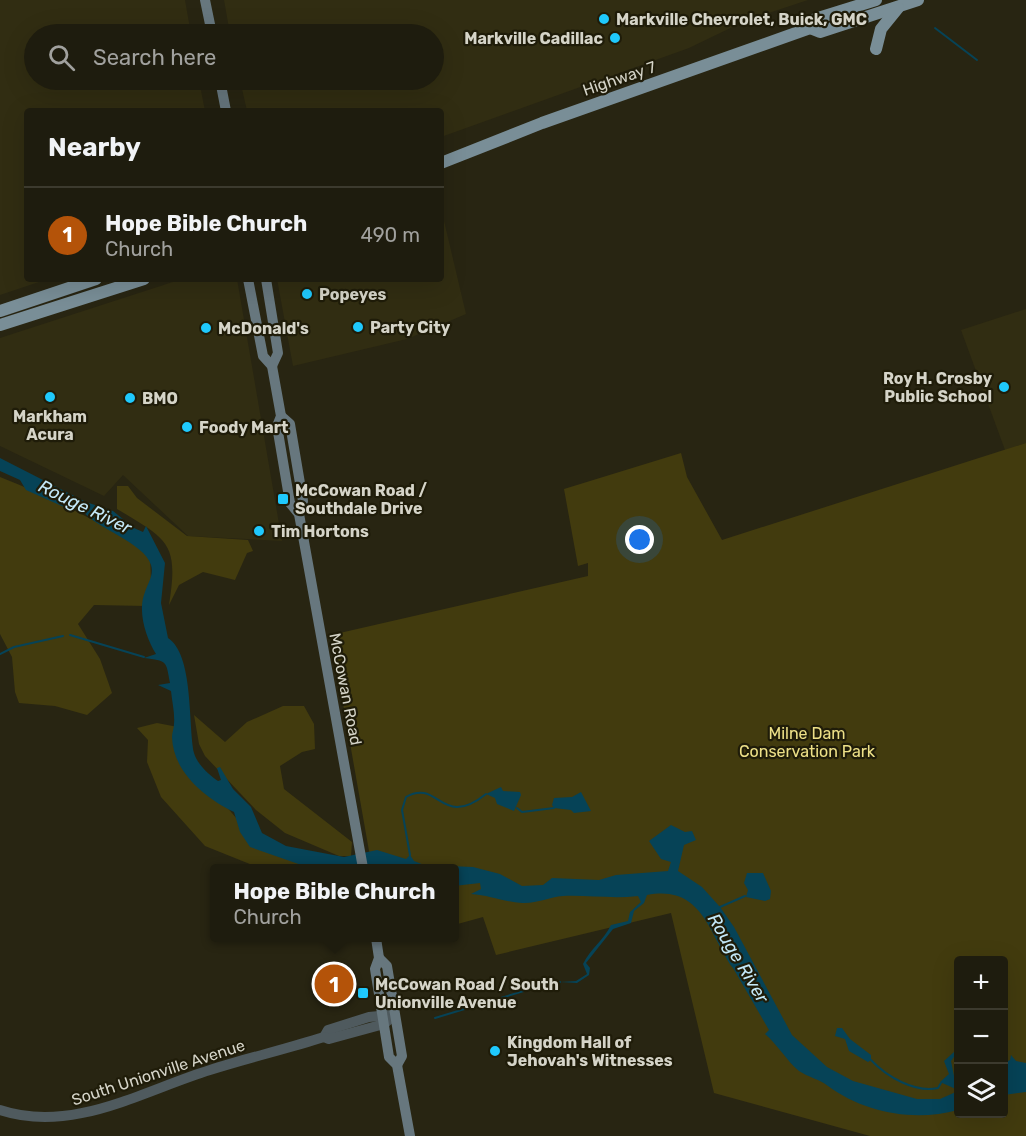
<!DOCTYPE html>
<html lang="en">
<head>
<meta charset="utf-8">
<style>
  :root { --surface:#1e1c0e; --page:#262517; --text:#f1f3f6; --muted:#a1a19e; --line:#3c3a2e; --accent:#b45309 }
  body { margin:0; font-family:Rubik,sans-serif; background:var(--page); color:var(--text) }
  .controls { position:absolute; right:18px; bottom:18px; display:grid; overflow:hidden; border-radius:6px; box-shadow:0 6px 24px #0002 }
  .controls button { width:54px; height:54px; display:grid; place-items:center; padding:0; border:0; border-bottom:2px solid var(--line); background:var(--surface); color:var(--text); font:30px sans-serif }
  .you { position:absolute; left:640px; top:540px; width:21px; height:21px; margin:-15px; border:4px solid #fff; border-radius:50%; background:#1a73e8; box-shadow:0 0 0 9px #1a73e833 }
  .badge { display:grid; place-items:center; width:39px; height:39px; border-radius:50%; background:var(--accent); color:#fff; font-size:20px; font-weight:700 }
  .pin { position:absolute; translate:-50% -50%; border:3px solid #fff; box-shadow:0 2px 6px #0006 }
  .popup { position:absolute; left:210px; top:864px; width:249px; height:78px; box-sizing:border-box; display:grid; place-content:center; border-radius:6px; background:var(--surface); filter:drop-shadow(0 2px 4px #0005); font-size:20px; white-space:nowrap; color:var(--muted) }
  .popup b { font-size:22px; color:var(--text) }
  .popup::after { content:''; position:absolute; left:50%; top:100%; margin-left:-12px; border:12px solid transparent; border-top-color:var(--surface) }
  .list { margin:0; padding:0; list-style:none }
  h2 { display:flex; justify-content:space-between; align-items:center; height:78px; margin:0; padding:0 24px; font-size:26px }
  h2 small { font-size:20px; font-weight:400; color:var(--muted) }
  .list li { display:grid; grid-template-columns:39px 1fr auto; gap:18px; align-items:center; box-sizing:border-box; height:96px; padding:0 24px; border-top:2px solid var(--line) }
  .list b { display:block; font-size:22px; white-space:nowrap }
  .list p { margin:0; font-size:20px; white-space:nowrap; color:var(--muted) }
  .list em { font-size:20px; font-style:normal; color:var(--muted) }
  .icon { flex:none; width:33px; height:33px; fill:none; stroke:currentColor; stroke-width:2; stroke-linecap:round; stroke-linejoin:round }
  .map { position:relative; flex:none; width:1026px; height:1136px; overflow:hidden }
  .search { position:absolute; background:var(--surface); box-shadow:0 6px 24px #0002; left:24px; top:24px; width:420px; height:66px; display:flex; align-items:center; gap:15px; box-sizing:border-box; padding:0 21px; border-radius:33px; color:var(--muted); font-size:22px }
  .panel { position:absolute; background:var(--surface); box-shadow:0 6px 24px #0002; left:24px; top:108px; width:420px; height:174px; border-radius:6px }
  .map>svg:first-child { display:block }
  .built { fill:#312d12 }
  .green { fill:#423b0e; fill-rule:evenodd }
  .water { fill:#064357 }
  .lines { fill:none; stroke-linecap:round; stroke-linejoin:round }
  .stream { stroke:#064357; stroke-width:2 }
  .tertiary { stroke:#4f5a5e; stroke-width:10 }
  .secondary { stroke:#67777e; stroke-width:10 }
  .primary { stroke:#798e97; stroke-width:12 }
  .poi-dot { fill:#1fc9fd; stroke:#1f1c09; stroke-width:2 }
  .labels { text-anchor:middle; stroke-width:4.5; stroke-linejoin:round; paint-order:stroke }
  .poi-label { font-size:16px; font-weight:bold; fill:#d5d4c8; stroke:#1f1c09; text-anchor:start }
  .street-label { font-size:16px; fill:#d5d4c8; stroke:#1f1c09 }
  .park-label { font-size:16px; fill:#ede087; stroke:#1f1c09 }
  .water-label { font-size:18px; font-style:italic; fill:#c4e9f9; stroke:#1f1c09 }
</style>
</head>
<body>
<div class="map">
<svg width="1026" height="1136" viewBox="0 0 1026 1136">
  <rect width="100%" height="100%" fill="#282512"/>
  <!-- built -->
  <g class="built">
    <path d="M 0,0 L 185,0 L 191,34 L 34,34 L 34,80 L 199,80 L 205,111 L 27,111 L 27,279 L 48,279 L 0,295 Z"/>
    <path d="M 224,0 L 808,0 L 745,21 L 689,48 L 441,137 L 441,111 L 247,111 L 240,80 L 434,80 L 434,34 L 230,34 Z"/>
    <path d="M 441,208 L 466,314 L 407,339 L 293,366 L 277,279 L 441,279 Z"/>
    <path d="M 182,279 L 237,279 L 282,541 L 188,536 L 123,475 L 104,496 L 0,446 L 0,338 Z"/>
    <path d="M 1026,309 L 1026,443 L 1005,450 L 961,330 Z"/>
  </g>
  <!-- green -->
  <g class="green">
    <path d="M 1026,443 L 1026,1136 L 870,1136 L 714,1093 L 671,913 L 496,955 L 483,917 L 454,925 L 454,868 L 372,868 L 331,635 L 588,576 L 588,563 L 578,566 L 564,489 L 681,453 L 687,477 L 722,540 ZM 958,960 L 1004,960 L 1004,1114 L 958,1114 Z"/>
    <path d="M 0,477 C 54,498 101,523 150,553 L 151,581 L 147,606 L 94,605 L 78,624 L 100,659 L 112,693 L 87,715 L 55,706 L 19,703 L 15,692 L 12,657 L 0,634 Z"/>
    <path d="M 117,486 L 128,486 L 137,498 L 187,536 L 248,540 L 253,551 L 247,553 L 235,580 L 203,572 L 179,585 L 169,605 C 179,542 168,540 117,509 Z"/>
    <path d="M 283,706 L 304,706 L 314,724 L 315,749 L 302,752 L 280,766 L 284,789 L 352,842 L 351,856 L 339,856 L 285,833 L 256,810 L 205,756 L 199,744 L 194,715 L 225,742 L 247,722 Z"/>
    <path d="M 157,723 L 178,727 L 178,750 L 255,840 L 323,868 L 260,868 L 205,846 L 161,797 L 147,762 L 148,740 L 137,728 Z"/>
  </g>
  <!-- water -->
  <g class="water">
    <path d="M 0,458 L 86,502 L 113,511 L 134,528 L 143,532 L 146,526 L 165,563 L 161,603 L 168,638 C 194,655 188,725 194,753 C 197,764 209,775 218,781 L 221,780 L 217,768 L 220,767 L 233,789 L 251,807 L 262,833 L 286,846 L 344,857 L 377,850 L 406,859 L 410,855 L 414,861 L 424,865 L 473,867 L 500,874 L 522,886 L 543,885 L 552,878 L 599,880 L 616,875 L 668,871 L 671,862 L 661,859 L 649,841 L 671,825 L 685,832 L 692,831 L 696,840 L 684,845 L 678,871 L 702,887 L 720,907 L 734,927 L 792,1035 L 827,1067 L 853,1081 L 917,1099 L 940,1099 L 958,1091 L 958,1110 C 914,1122 865,1113 828,1086 C 819,1079 808,1077 799,1071 C 786,1060 778,1045 765,1034 L 769,1030 L 733,968 C 709,935 703,884 647,895 L 644,903 L 634,911 L 631,923 L 613,929 L 586,963 L 590,968 L 589,975 L 577,983 L 560,982 L 576,981 L 587,974 L 583,964 C 590,949 604,940 611,925 L 628,921 L 630,912 L 641,902 L 638,896 C 613,899 588,895 563,896 C 549,897 536,904 522,903 C 504,902 489,895 471,894 L 481,889 L 480,883 L 454,886 L 454,868 L 310,868 L 250,847 L 240,832 L 234,812 C 205,798 173,772 172,737 C 172,733 174,728 174,724 C 175,713 172,702 171,691 L 158,685 L 170,683 C 166,660 167,661 144,658 L 156,654 C 146,638 137,611 145,592 C 148,583 154,575 151,565 C 144,542 96,529 82,510 L 64,507 L 26,490 L 20,480 L 0,471 Z"/>
    <path d="M 501,787 L 503,791 L 520,792 L 521,795 L 514,811 L 497,804 L 495,798 L 486,794 Z"/>
    <path d="M 581,792 L 591,811 L 574,813 L 571,810 L 554,808 L 552,805 L 554,798 L 572,797 Z"/>
    <path d="M 747,873 L 763,873 L 771,891 L 770,899 L 765,901 L 746,897 L 748,890 L 744,883 Z"/>
    <path d="M 837,1028 L 842,1028 L 850,1039 L 871,1055 L 871,1060 L 868,1062 L 849,1051 L 845,1039 L 835,1036 Z"/>
    <path d="M 954,1052 L 956,1054 L 951,1061 L 954,1076 L 958,1076 L 958,1090 L 940,1082 L 949,1074 L 944,1061 Z"/>
    <path d="M 1011,1055 L 1016,1061 L 1026,1063 L 1026,1092 L 1004,1095 L 1004,1063 L 1010,1060 Z"/>
  </g>
  <g class="lines">
    <!-- stream -->
    <g class="stream">
      <path d="M 935,28 L 977,60"/>
      <path d="M 70,635 L 144,657"/>
      <path d="M 0,654 L 14,647 L 63,636"/>
      <path d="M 517,808 L 522,812 L 554,808"/>
      <path d="M 410,855 L 402,810 L 406,797 C 439,778 441,830 486,794"/>
      <path d="M 720,907 L 745,896"/>
      <path d="M 435,1018 L 537,987 L 560,982"/>
      <path d="M 871,1060 C 887,1077 915,1093 938,1088 L 941,1083"/>
    </g>
    <!-- tertiary -->
    <g class="tertiary">
      <path d="M 324,1037 L 328,1030 L 369,1017 L 389,1015"/>
      <path d="M 0,1110 C 72,1134 142,1091 210,1070 C 248,1058 286,1049 324,1037 L 329,1039 L 384,1024 L 390,1019"/>
    </g>
    <!-- secondary -->
    <g class="secondary">
      <path d="M 205,0 L 212,34"/>
      <path d="M 220,80 L 226,111"/>
      <path d="M 248,279 L 263,356 L 272,366 L 281,416 L 277,426 L 290,503 L 299,514 L 363,868"/>
      <path d="M 266,279 L 278,353 L 272,366"/>
      <path d="M 281,416 L 290,424 L 303,501 L 299,514"/>
      <path d="M 376,938 L 379,958 L 375,969 L 389,1057 L 397,1065 L 410,1136"/>
      <path d="M 379,958 L 387,966 L 402,1056 L 397,1065"/>
    </g>
    <!-- primary -->
    <g class="primary">
      <path d="M 810,28 L 820,32 L 918,0"/>
      <path d="M 876,49 L 881,29 L 898,8"/>
      <path d="M 441,163 L 542,123 L 810,28 L 815,19 L 876,0"/>
      <path d="M 0,311 L 96,279"/>
      <path d="M 0,325 L 144,279"/>
    </g>
  </g>
  <!-- markers -->
  <g class="poi-dot">
    <circle cx="604" cy="19" r="6"/>
    <circle cx="615" cy="38" r="6"/>
    <circle cx="307" cy="294" r="6"/>
    <circle cx="358" cy="327" r="6"/>
    <circle cx="206" cy="328" r="6"/>
    <circle cx="1004" cy="387" r="6"/>
    <circle cx="50" cy="397" r="6"/>
    <circle cx="130" cy="398" r="6"/>
    <circle cx="187" cy="427" r="6"/>
    <rect x="277" y="493" width="12" height="12" rx="3"/>
    <circle cx="259" cy="531" r="6"/>
    <rect x="357" y="987" width="12" height="12" rx="3"/>
    <circle cx="495" cy="1051" r="6"/>
  </g>
  <g class="labels">
    <!-- poi labels -->
    <g class="poi-label">
      <text x="616" y="25">Markville Chevrolet, Buick, GMC</text>
      <text x="603" y="44" text-anchor="end">Markville Cadillac</text>
      <text x="319" y="300">Popeyes</text>
      <text x="370" y="333">Party City</text>
      <text x="218" y="334">McDonald's</text>
      <text x="992" y="384" text-anchor="end">Roy H. Crosby<tspan x="992" dy="18">Public School</tspan></text>
      <text x="142" y="404">BMO</text>
      <text x="50" y="422" text-anchor="middle">Markham<tspan x="50" dy="18">Acura</tspan></text>
      <text x="199" y="433">Foody Mart</text>
      <text x="295" y="496">McCowan Road /<tspan x="295" dy="18">Southdale Drive</tspan></text>
      <text x="271" y="537">Tim Hortons</text>
      <text x="375" y="990">McCowan Road / South<tspan x="375" dy="18">Unionville Avenue</tspan></text>
      <text x="507" y="1048">Kingdom Hall of<tspan x="507" dy="18">Jehovah's Witnesses</tspan></text>
    </g>
    <!-- street labels -->
    <g class="street-label">
      <text transform="translate(619 78) rotate(-19)" y="6">Highway 7</text>
      <text transform="translate(346 689) rotate(79)" y="6">McCowan Road</text>
      <text transform="translate(158 1072) rotate(-18)" y="6">South Unionville Avenue</text>
    </g>
    <!-- park labels -->
    <g class="park-label">
      <text x="807" y="739">Milne Dam<tspan x="807" dy="18">Conservation Park</tspan></text>
    </g>
    <!-- water labels -->
    <g class="water-label">
      <text transform="translate(85 507) rotate(26)" y="6">Rouge River</text>
      <text transform="translate(738 958) rotate(59)" y="6">Rouge River</text>
    </g>
  </g>
</svg>
<div class="controls">
<button>+</button>
<button>−</button>
<button><svg class="icon" aria-label="layers" viewBox="0 0 24 24"><path d="M12 4l9 5-9 5-9-5zM3 14l9 5 9-5"/></svg></button>
</div>
<div class="you"></div>
<div class="pin badge" style="left:334px;top:984px">1</div>
<div class="popup"><b>Hope Bible Church</b>Church</div>
<div class="search"><svg class="icon" aria-label="search" viewBox="0 0 24 24"><circle cx="10" cy="10" r="6"/><path d="M15 15l6 6"/></svg>Search here</div>
<section class="panel">
<h2>Nearby<small></small></h2>
<ul class="list">
<li><span class="badge">1</span><div><b>Hope Bible Church</b><p>Church</p></div><em>490 m</em></li>
</ul>
</section>
</div>
</body>
</html>
